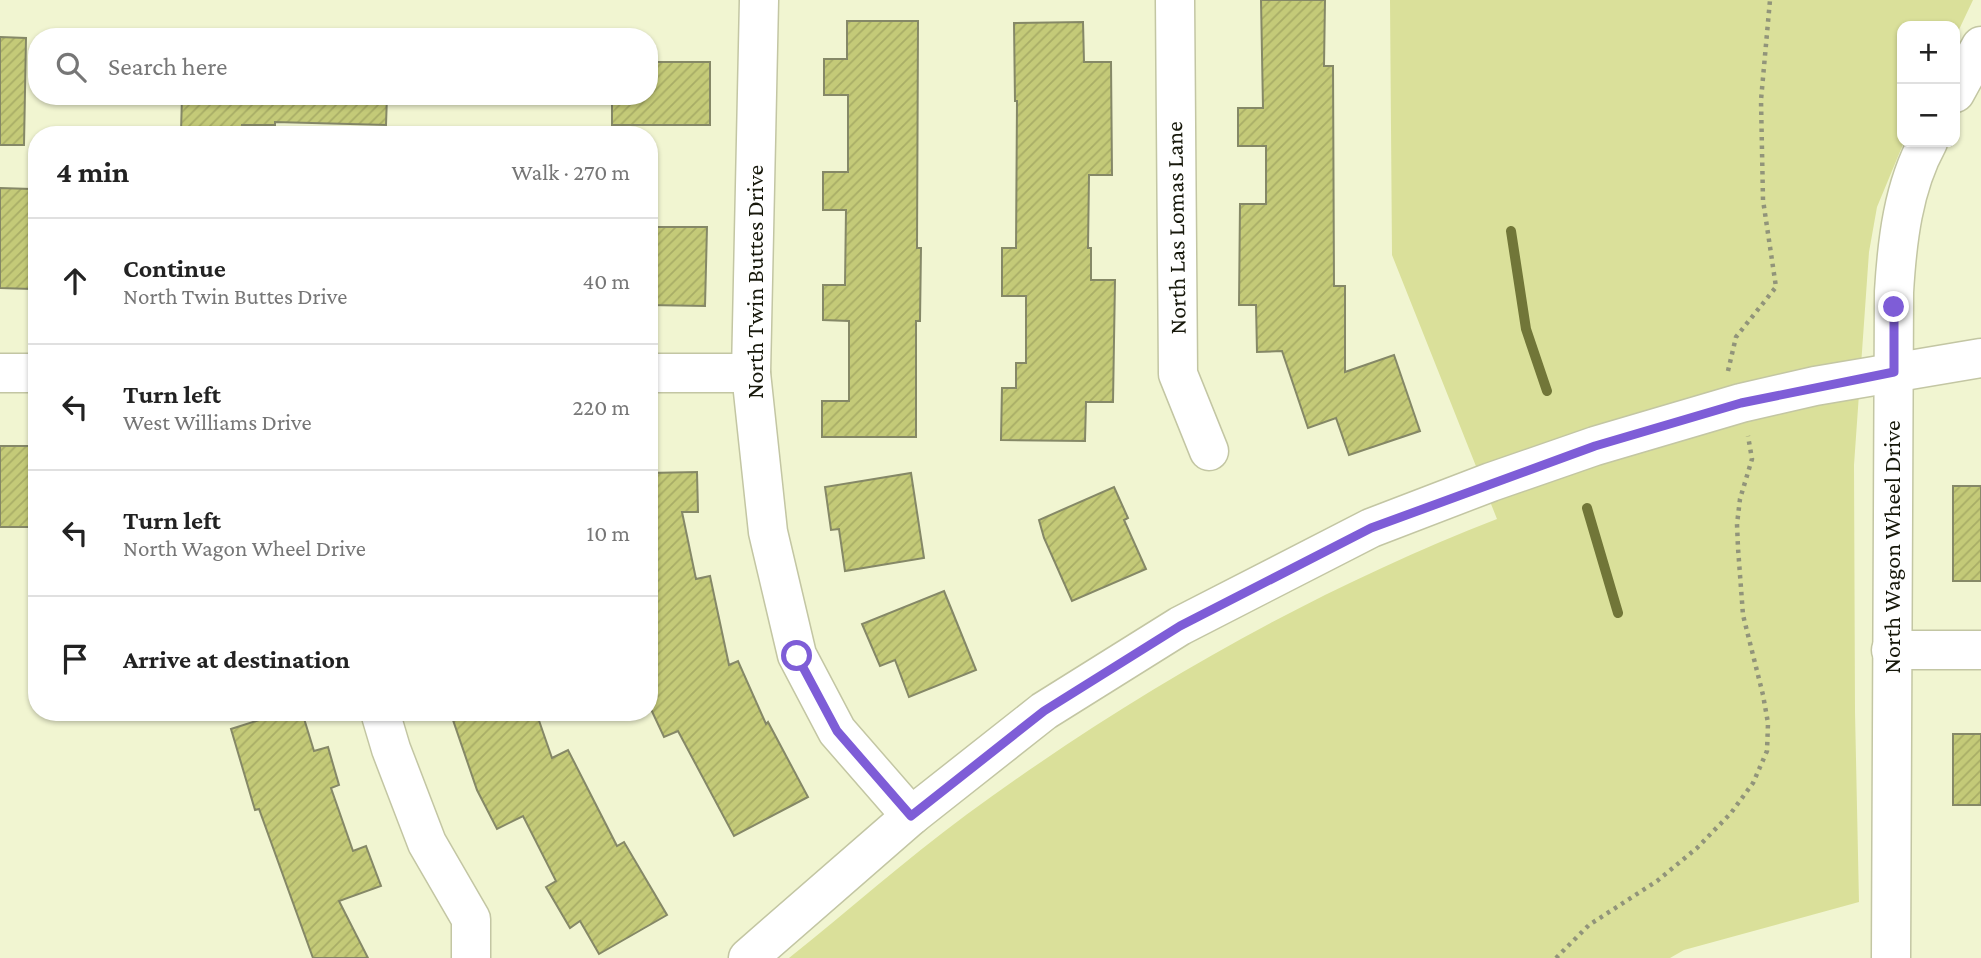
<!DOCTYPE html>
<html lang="en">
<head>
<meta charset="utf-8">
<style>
  :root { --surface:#fff; --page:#f6f6f6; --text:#222; --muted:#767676; --line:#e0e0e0 }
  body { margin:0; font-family:"Crimson Pro",serif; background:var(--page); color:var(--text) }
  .controls { position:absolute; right:21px; top:21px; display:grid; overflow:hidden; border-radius:14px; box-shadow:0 2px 5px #0004 }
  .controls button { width:63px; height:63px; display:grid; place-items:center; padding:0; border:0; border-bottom:2px solid var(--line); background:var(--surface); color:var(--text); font:35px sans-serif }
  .stop { position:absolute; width:21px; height:21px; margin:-16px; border:5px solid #7e5dd7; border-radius:50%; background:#fff }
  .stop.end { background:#7e5dd7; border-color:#fff; box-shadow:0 2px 7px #0008 }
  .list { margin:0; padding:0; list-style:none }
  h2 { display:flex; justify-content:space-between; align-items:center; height:91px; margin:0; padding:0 28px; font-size:30px }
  h2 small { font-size:23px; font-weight:400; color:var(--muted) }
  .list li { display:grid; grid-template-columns:46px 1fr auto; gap:21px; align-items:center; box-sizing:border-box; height:126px; padding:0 28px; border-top:2px solid var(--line) }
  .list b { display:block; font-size:26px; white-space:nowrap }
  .list p { margin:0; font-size:23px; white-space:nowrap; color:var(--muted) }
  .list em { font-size:23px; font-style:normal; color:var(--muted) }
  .icon { flex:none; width:38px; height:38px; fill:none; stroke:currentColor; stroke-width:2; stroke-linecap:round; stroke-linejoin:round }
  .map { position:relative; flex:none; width:1981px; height:958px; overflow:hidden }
  .search { position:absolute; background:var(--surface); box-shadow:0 2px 5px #0004; left:28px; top:28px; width:630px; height:77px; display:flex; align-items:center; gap:18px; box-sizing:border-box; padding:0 24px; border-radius:28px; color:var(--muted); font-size:26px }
  .panel { position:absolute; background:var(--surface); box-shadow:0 2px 5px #0004; left:28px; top:126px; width:630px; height:595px; border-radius:28px }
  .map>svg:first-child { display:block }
  .grass { fill:#dae09a }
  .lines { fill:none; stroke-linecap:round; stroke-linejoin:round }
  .stream { stroke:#717638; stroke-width:10 }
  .building { fill:url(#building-hatch); stroke:#858867; stroke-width:2 }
  .minor-casing { stroke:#c3c6a3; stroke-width:41 }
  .path { stroke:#91947a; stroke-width:4.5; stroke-dasharray:3.5 5; stroke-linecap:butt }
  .minor { stroke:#fff; stroke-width:38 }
  .route { stroke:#7e5dd7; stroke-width:9 }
  .labels { text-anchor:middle; stroke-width:5; stroke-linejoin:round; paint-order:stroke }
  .street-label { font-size:24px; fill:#17180b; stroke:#fff }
</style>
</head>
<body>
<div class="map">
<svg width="1981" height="958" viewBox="0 0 1981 958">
  <defs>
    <pattern id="building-hatch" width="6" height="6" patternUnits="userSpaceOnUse" patternTransform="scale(1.75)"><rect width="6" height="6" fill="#c4ca78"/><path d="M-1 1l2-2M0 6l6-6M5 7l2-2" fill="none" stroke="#a8ad66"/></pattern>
  </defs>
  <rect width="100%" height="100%" fill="#f1f5d1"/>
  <!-- grass -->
  <path class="grass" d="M 1390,0 L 1973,0 L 1955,38 L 1955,26 L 1902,26 L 1904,142 L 1877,207 L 1869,252 L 1854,465 L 1855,712 L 1859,902 L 1684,950 L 1670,958 L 789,958 C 848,911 905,860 966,815 C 1130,695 1307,593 1497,519 L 1392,255 Z"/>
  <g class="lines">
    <!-- stream -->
    <g class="stream">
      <path d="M 1511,231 L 1526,329 L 1547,391"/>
      <path d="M 1587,508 L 1618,613"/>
    </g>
  </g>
  <!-- building -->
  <g class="building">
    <path d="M 1261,0 L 1325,0 L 1324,66 L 1333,66 L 1334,286 L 1345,286 L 1345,372 L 1394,355 L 1420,431 L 1349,455 L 1336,418 L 1308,428 L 1282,351 L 1257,352 L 1256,305 L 1239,305 L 1240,204 L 1266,204 L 1266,146 L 1238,146 L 1238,108 L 1263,108 Z"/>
    <path d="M 847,21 L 918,21 L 917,248 L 921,248 L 920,321 L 916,321 L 916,437 L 822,437 L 822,401 L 849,401 L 849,321 L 823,320 L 823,285 L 845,285 L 846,210 L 823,210 L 823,172 L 848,172 L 848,95 L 824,95 L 824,59 L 847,59 Z"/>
    <path d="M 1083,22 L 1084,62 L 1111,62 L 1112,175 L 1089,175 L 1088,248 L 1091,248 L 1091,280 L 1115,280 L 1113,402 L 1086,402 L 1085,441 L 1001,440 L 1002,388 L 1016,388 L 1016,363 L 1026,363 L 1026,296 L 1002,296 L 1002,248 L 1016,248 L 1017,101 L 1015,101 L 1014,23 Z"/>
    <path d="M 0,37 L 26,38 L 24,145 L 0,145 Z"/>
    <path d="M 649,62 L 710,62 L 710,125 L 612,125 L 612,96 L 649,96 Z"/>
    <path d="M 182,96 L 387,96 L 386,125 L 275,122 L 275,125 L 242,125 L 242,132 L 181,132 Z"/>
    <path d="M 0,188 L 31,189 L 31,289 L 0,288 Z"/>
    <path d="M 649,227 L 707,227 L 705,306 L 649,305 Z"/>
    <rect x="0" y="446" width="37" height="81"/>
    <path d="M 697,472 L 698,512 L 682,512 L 696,579 L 710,576 L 729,665 L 738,661 L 766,724 L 768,722 L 808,797 L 734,836 L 678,731 L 664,737 L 649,705 L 649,473 Z"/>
    <path d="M 911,473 L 924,558 L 845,571 L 839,529 L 831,530 L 825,487 Z"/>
    <rect x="1953" y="486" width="28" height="95"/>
    <path d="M 1114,487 L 1128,518 L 1124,520 L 1146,569 L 1072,601 L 1044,538 L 1039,520 Z"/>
    <path d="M 944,591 L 976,670 L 909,697 L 895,660 L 880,666 L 862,624 Z"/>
    <path d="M 284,712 L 302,712 L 314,751 L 328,747 L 339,785 L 331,788 L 353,851 L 366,846 L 381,886 L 339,901 L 368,958 L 313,958 L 259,809 L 255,810 L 231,729 Z"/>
    <path d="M 474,712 L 536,712 L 552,758 L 568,750 L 617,846 L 624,842 L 667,915 L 599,954 L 580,921 L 570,928 L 546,887 L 556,881 L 523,816 L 497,829 L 477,790 L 453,720 Z"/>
    <rect x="1953" y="734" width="28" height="71"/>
  </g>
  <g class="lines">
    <!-- minor casing -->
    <g class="minor-casing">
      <g id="minor">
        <path d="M 759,0 L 751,373 L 768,532 L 797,655 L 837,731 L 911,816"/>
        <path d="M 1175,0 L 1178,374 L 1209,451"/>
        <path d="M 1955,93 L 1981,46"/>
        <path d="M 0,373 L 37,373"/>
        <path d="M 649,373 L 751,373"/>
        <path d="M 1891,650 L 1981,650"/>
        <path d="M 380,712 L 391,749 L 427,843 L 471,919 L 471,958"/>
        <path d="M 748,958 L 911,816 L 1044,711 L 1180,626 L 1371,528 L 1491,482 L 1595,446 L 1741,403 L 1815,386 L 1981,358"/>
        <path d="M 1891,958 L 1894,292 C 1897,242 1903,187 1928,142"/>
      </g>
    </g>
    <!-- path -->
    <g class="path">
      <path d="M 1728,371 L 1736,337 L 1776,287 L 1763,200 L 1761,100 L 1770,0"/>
      <path d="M 1556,958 L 1589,925 L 1657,881 L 1697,848 L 1731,813 L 1753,783 L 1767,751 L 1768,723 L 1763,695 L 1743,615 L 1738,548 L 1737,524 L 1740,499 L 1752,459 L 1748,436"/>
    </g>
    <!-- minor -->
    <use href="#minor" class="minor"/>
  </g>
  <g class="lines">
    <!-- route -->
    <path class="route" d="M 797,656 L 837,731 L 911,816 L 1044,711 L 1180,626 L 1371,528 L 1595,446 L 1741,403 L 1894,372 L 1894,307"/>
  </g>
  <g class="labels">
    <!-- street labels -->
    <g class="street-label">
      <text transform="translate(1176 228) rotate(-91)" y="8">North Las Lomas Lane</text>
      <text transform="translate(755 282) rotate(-90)" y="8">North Twin Buttes Drive</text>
      <text transform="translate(1892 547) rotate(-90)" y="8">North Wagon Wheel Drive</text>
    </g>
  </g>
</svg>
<div class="controls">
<button>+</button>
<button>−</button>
</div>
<div class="stop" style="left:797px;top:656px"></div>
<div class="stop end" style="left:1894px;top:307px"></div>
<div class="search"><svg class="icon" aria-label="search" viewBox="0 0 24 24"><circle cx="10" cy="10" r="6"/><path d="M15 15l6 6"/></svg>Search here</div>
<section class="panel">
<h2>4 min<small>Walk · 270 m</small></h2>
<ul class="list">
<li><svg class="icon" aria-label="ahead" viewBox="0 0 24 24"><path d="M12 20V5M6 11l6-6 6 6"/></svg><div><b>Continue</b><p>North Twin Buttes Drive</p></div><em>40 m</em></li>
<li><svg class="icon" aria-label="left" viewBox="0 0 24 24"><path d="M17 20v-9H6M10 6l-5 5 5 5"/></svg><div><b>Turn left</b><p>West Williams Drive</p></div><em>220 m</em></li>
<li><svg class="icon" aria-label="left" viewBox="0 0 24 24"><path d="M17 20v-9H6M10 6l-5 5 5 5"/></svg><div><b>Turn left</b><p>North Wagon Wheel Drive</p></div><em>10 m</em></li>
<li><svg class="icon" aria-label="arrive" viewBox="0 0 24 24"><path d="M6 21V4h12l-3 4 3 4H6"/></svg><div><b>Arrive at destination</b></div></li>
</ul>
</section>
</div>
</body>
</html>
